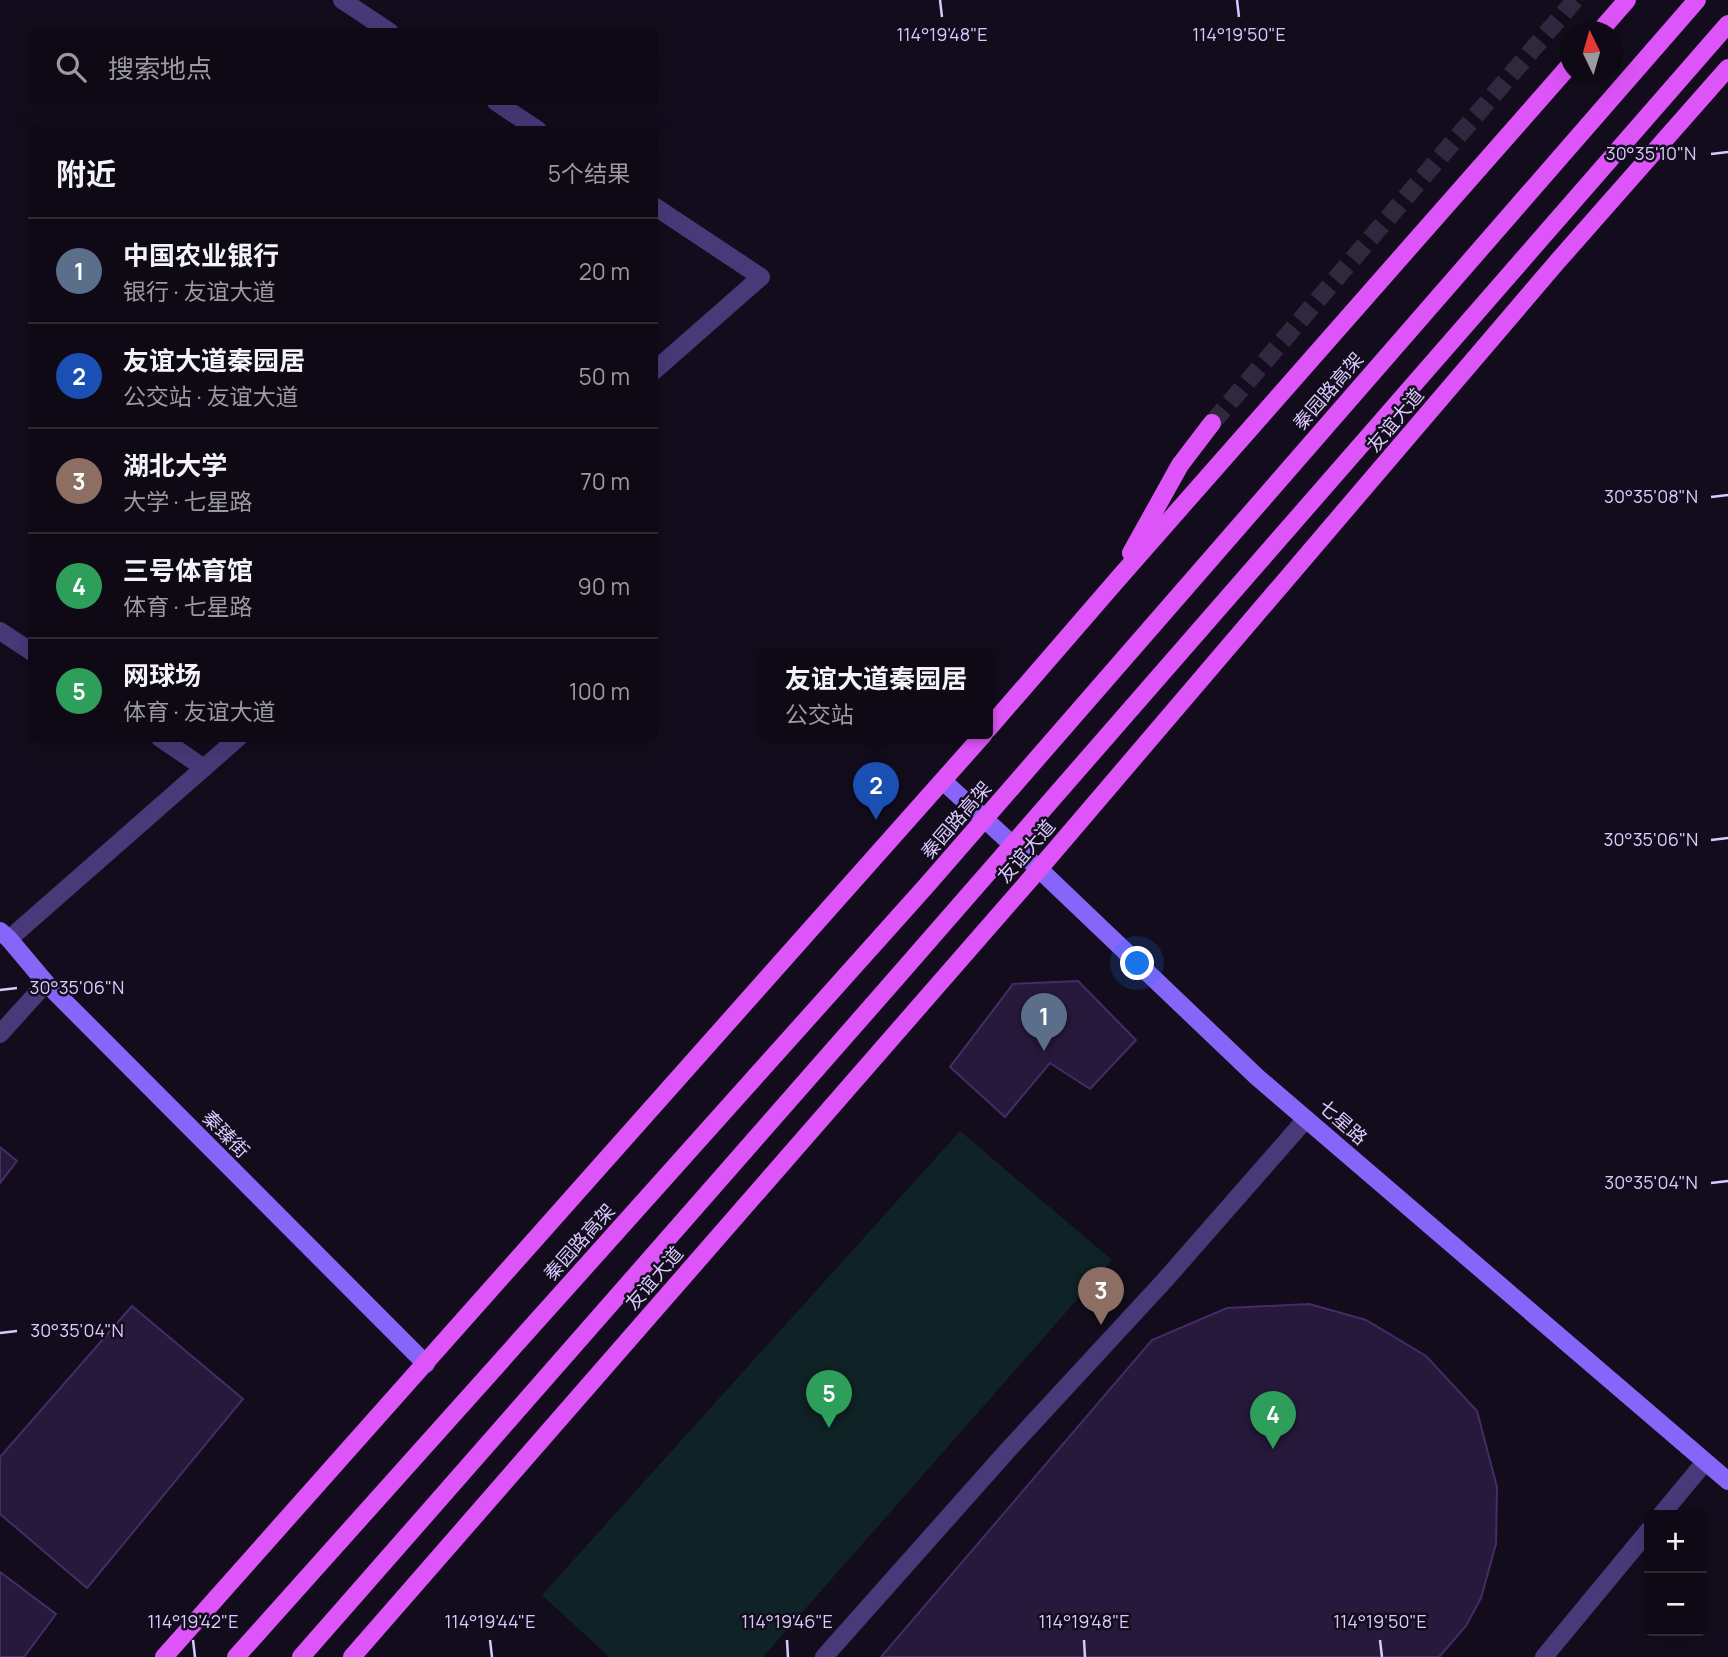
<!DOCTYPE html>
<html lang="zh">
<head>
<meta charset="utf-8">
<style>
  :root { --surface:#0e0915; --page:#1c1722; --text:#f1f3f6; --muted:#9b9aa0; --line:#2e2a34; --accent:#0aa4e9 }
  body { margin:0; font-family:Manrope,"Noto Sans SC",sans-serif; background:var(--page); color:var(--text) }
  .controls { position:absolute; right:21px; bottom:21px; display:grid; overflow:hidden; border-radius:7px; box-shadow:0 7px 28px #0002 }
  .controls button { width:63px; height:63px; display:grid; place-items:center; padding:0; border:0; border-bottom:2px solid var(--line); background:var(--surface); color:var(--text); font:35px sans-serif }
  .compass { position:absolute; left:1560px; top:21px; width:63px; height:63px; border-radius:50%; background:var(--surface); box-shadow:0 7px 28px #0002; rotate:355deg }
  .you { position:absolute; left:1138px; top:964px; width:24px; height:24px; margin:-18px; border:5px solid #fff; border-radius:50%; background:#1a73e8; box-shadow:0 0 0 10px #1a73e833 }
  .badge { display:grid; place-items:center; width:46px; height:46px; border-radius:50%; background:var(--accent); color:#fff; font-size:23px; font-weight:700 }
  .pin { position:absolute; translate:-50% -58px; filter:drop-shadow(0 2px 4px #0008) }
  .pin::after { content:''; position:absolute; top:37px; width:24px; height:21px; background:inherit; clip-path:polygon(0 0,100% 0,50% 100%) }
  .popup { position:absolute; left:759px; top:648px; width:234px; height:91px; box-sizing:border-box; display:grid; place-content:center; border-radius:7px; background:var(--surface); filter:drop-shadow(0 2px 5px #0005); font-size:23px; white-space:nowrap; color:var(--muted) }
  .popup b { font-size:26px; color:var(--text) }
  .popup::after { content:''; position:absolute; left:50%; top:100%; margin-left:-14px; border:14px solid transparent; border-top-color:var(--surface) }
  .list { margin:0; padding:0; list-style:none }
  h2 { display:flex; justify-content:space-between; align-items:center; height:91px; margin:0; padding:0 28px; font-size:30px }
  h2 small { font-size:23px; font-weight:400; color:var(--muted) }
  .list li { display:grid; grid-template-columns:46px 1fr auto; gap:21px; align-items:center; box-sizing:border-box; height:105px; padding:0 28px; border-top:2px solid var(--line) }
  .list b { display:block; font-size:26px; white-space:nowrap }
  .list p { margin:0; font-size:23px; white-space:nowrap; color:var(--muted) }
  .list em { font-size:23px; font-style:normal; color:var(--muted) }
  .icon { flex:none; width:38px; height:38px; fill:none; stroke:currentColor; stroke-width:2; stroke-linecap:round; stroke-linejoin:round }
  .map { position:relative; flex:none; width:1728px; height:1657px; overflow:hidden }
  .search { position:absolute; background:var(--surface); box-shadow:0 7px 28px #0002; left:28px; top:28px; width:630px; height:77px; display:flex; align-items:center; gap:18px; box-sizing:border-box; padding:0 24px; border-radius:7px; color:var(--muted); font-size:26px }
  .panel { position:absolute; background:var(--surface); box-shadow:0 7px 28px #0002; left:28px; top:126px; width:630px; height:616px; border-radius:7px }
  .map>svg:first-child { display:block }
  .green { fill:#0f2226 }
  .building { fill:#27193c; stroke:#442c67; stroke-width:2 }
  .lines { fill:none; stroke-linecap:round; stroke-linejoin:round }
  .primary-tunnel { stroke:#30283e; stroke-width:18; stroke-dasharray:18 9; stroke-linecap:butt }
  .street { stroke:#493979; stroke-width:18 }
  .secondary { stroke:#8765f9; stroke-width:18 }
  .primary { stroke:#dd55f8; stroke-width:18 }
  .primary-bridge { stroke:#dd55f8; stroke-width:18 }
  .ticks { fill:none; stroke:#dac9fd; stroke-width:2.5 }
  .labels { text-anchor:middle; stroke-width:5; stroke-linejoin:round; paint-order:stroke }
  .street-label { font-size:19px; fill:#dac9fd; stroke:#120c1c }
  .ticks-label { font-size:18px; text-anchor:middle; fill:#dac9fd; stroke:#120c1c; stroke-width:5; stroke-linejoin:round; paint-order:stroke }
</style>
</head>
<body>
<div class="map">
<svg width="1728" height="1657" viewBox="0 0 1728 1657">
  <rect width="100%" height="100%" fill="#120c1c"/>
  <!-- green -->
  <path class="green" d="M 960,1131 L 1112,1260 L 763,1657 L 609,1657 L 542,1595 Z"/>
  <!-- building -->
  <g class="building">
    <path d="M 1078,981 L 1136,1040 L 1090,1089 L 1050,1063 L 1005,1117 L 950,1067 L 1013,984 Z"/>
    <path d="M 0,1147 L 17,1161 L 0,1183 Z"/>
    <path d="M 1309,1304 L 1366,1320 L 1426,1356 L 1477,1411 L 1497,1487 L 1496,1544 L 1481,1598 L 1466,1626 L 1439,1657 L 881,1657 L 1152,1340 L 1227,1308 Z"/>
    <path d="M 132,1306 L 243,1399 L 87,1588 L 0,1514 L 0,1457 Z"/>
    <path d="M 0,1572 L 56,1614 L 24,1657 L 0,1657 Z"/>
  </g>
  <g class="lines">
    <!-- primary-tunnel -->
    <path class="primary-tunnel" d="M 1212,423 L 1575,0"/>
    <!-- street -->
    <g class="street">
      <path d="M 342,0 L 390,32"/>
      <path d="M 496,102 L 538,130"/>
      <path d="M 654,206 L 761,277 L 654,371"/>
      <path d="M 0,631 L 32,652"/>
      <path d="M 160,738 L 204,768"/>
      <path d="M 9,939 L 238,738"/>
      <path d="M 0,1034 L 46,983"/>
      <path d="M 1661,1515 L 1705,1462"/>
      <path d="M 824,1657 L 1008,1450 L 1165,1280 L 1306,1119"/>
      <path d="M 1544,1657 L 1649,1530"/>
    </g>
    <!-- secondary -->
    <g class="secondary">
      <path d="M 943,781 L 1039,869 L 1257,1077 L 1728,1481"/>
      <path d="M 0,931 L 9,939 L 46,983 L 426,1364"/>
    </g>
    <!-- primary -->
    <g class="primary">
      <path d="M 1599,32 L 1627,0"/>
      <path d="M 1131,553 L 1180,465 L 1212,423"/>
      <path d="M 988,729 L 1117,580 L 1570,65"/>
      <path d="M 164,1657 L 984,734"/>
      <path d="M 352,1657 L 1039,869 L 1557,262 L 1728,68"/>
    </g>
    <!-- primary-bridge -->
    <g class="primary-bridge">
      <path d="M 236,1657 L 927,885 L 1697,0"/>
      <path d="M 301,1657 L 891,984 L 1728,24"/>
    </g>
  </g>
  <!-- ticks -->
  <path class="ticks" d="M 940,0 L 942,17M 1237,0 L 1239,17M 1711,154 L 1728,152M 1711,497 L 1728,495M 1711,840 L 1728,838M 0,990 L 17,988M 1711,1183 L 1728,1181M 0,1333 L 17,1331M 193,1640 L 195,1657M 490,1640 L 492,1657M 787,1640 L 788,1657M 1084,1640 L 1085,1657M 1380,1640 L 1382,1657"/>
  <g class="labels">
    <!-- street labels -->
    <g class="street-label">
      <text transform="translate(1328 391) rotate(-49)" y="7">秦园路高架</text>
      <text transform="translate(1395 420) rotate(-50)" y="7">友谊大道</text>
      <text transform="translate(956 820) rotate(-49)" y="7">秦园路高架</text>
      <text transform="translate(1026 851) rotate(-49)" y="7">友谊大道</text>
      <text transform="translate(1343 1122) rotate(41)" y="7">七星路</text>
      <text transform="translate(226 1134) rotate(45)" y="7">秦臻街</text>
      <text transform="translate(579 1242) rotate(-48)" y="7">秦园路高架</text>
      <text transform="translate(654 1278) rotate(-49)" y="7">友谊大道</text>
    </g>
  </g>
  <g class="ticks-label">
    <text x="942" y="41">114°19'48"E</text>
    <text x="1239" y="41">114°19'50"E</text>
    <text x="1651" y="160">30°35'10"N</text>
    <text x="1651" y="503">30°35'08"N</text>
    <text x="1651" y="846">30°35'06"N</text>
    <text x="77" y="994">30°35'06"N</text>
    <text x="1651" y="1189">30°35'04"N</text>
    <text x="77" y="1337">30°35'04"N</text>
    <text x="193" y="1628">114°19'42"E</text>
    <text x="490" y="1628">114°19'44"E</text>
    <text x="787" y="1628">114°19'46"E</text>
    <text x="1084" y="1628">114°19'48"E</text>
    <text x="1380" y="1628">114°19'50"E</text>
  </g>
</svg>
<div class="controls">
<button>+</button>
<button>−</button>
</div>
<svg class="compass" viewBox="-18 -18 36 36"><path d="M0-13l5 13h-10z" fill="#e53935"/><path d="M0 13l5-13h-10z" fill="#9b9aa0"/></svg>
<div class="you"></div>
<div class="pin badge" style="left:1044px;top:1051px;background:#5c6f8a">1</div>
<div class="pin badge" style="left:876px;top:820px;background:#1a4fb4">2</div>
<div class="popup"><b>友谊大道秦园居</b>公交站</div>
<div class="pin badge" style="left:1101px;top:1325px;background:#8d6e63">3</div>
<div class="pin badge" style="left:1273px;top:1449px;background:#2e9e5b">4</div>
<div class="pin badge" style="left:829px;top:1428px;background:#2e9e5b">5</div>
<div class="search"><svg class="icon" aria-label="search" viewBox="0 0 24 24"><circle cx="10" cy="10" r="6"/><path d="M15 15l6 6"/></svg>搜索地点</div>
<section class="panel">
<h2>附近<small>5个结果</small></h2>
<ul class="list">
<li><span class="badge" style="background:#5c6f8a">1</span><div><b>中国农业银行</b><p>银行 · 友谊大道</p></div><em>20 m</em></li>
<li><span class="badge" style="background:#1a4fb4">2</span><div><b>友谊大道秦园居</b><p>公交站 · 友谊大道</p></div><em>50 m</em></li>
<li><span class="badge" style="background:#8d6e63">3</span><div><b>湖北大学</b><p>大学 · 七星路</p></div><em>70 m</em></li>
<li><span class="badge" style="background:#2e9e5b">4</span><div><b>三号体育馆</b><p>体育 · 七星路</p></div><em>90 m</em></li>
<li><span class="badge" style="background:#2e9e5b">5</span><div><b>网球场</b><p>体育 · 友谊大道</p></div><em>100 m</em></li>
</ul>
</section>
</div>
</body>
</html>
